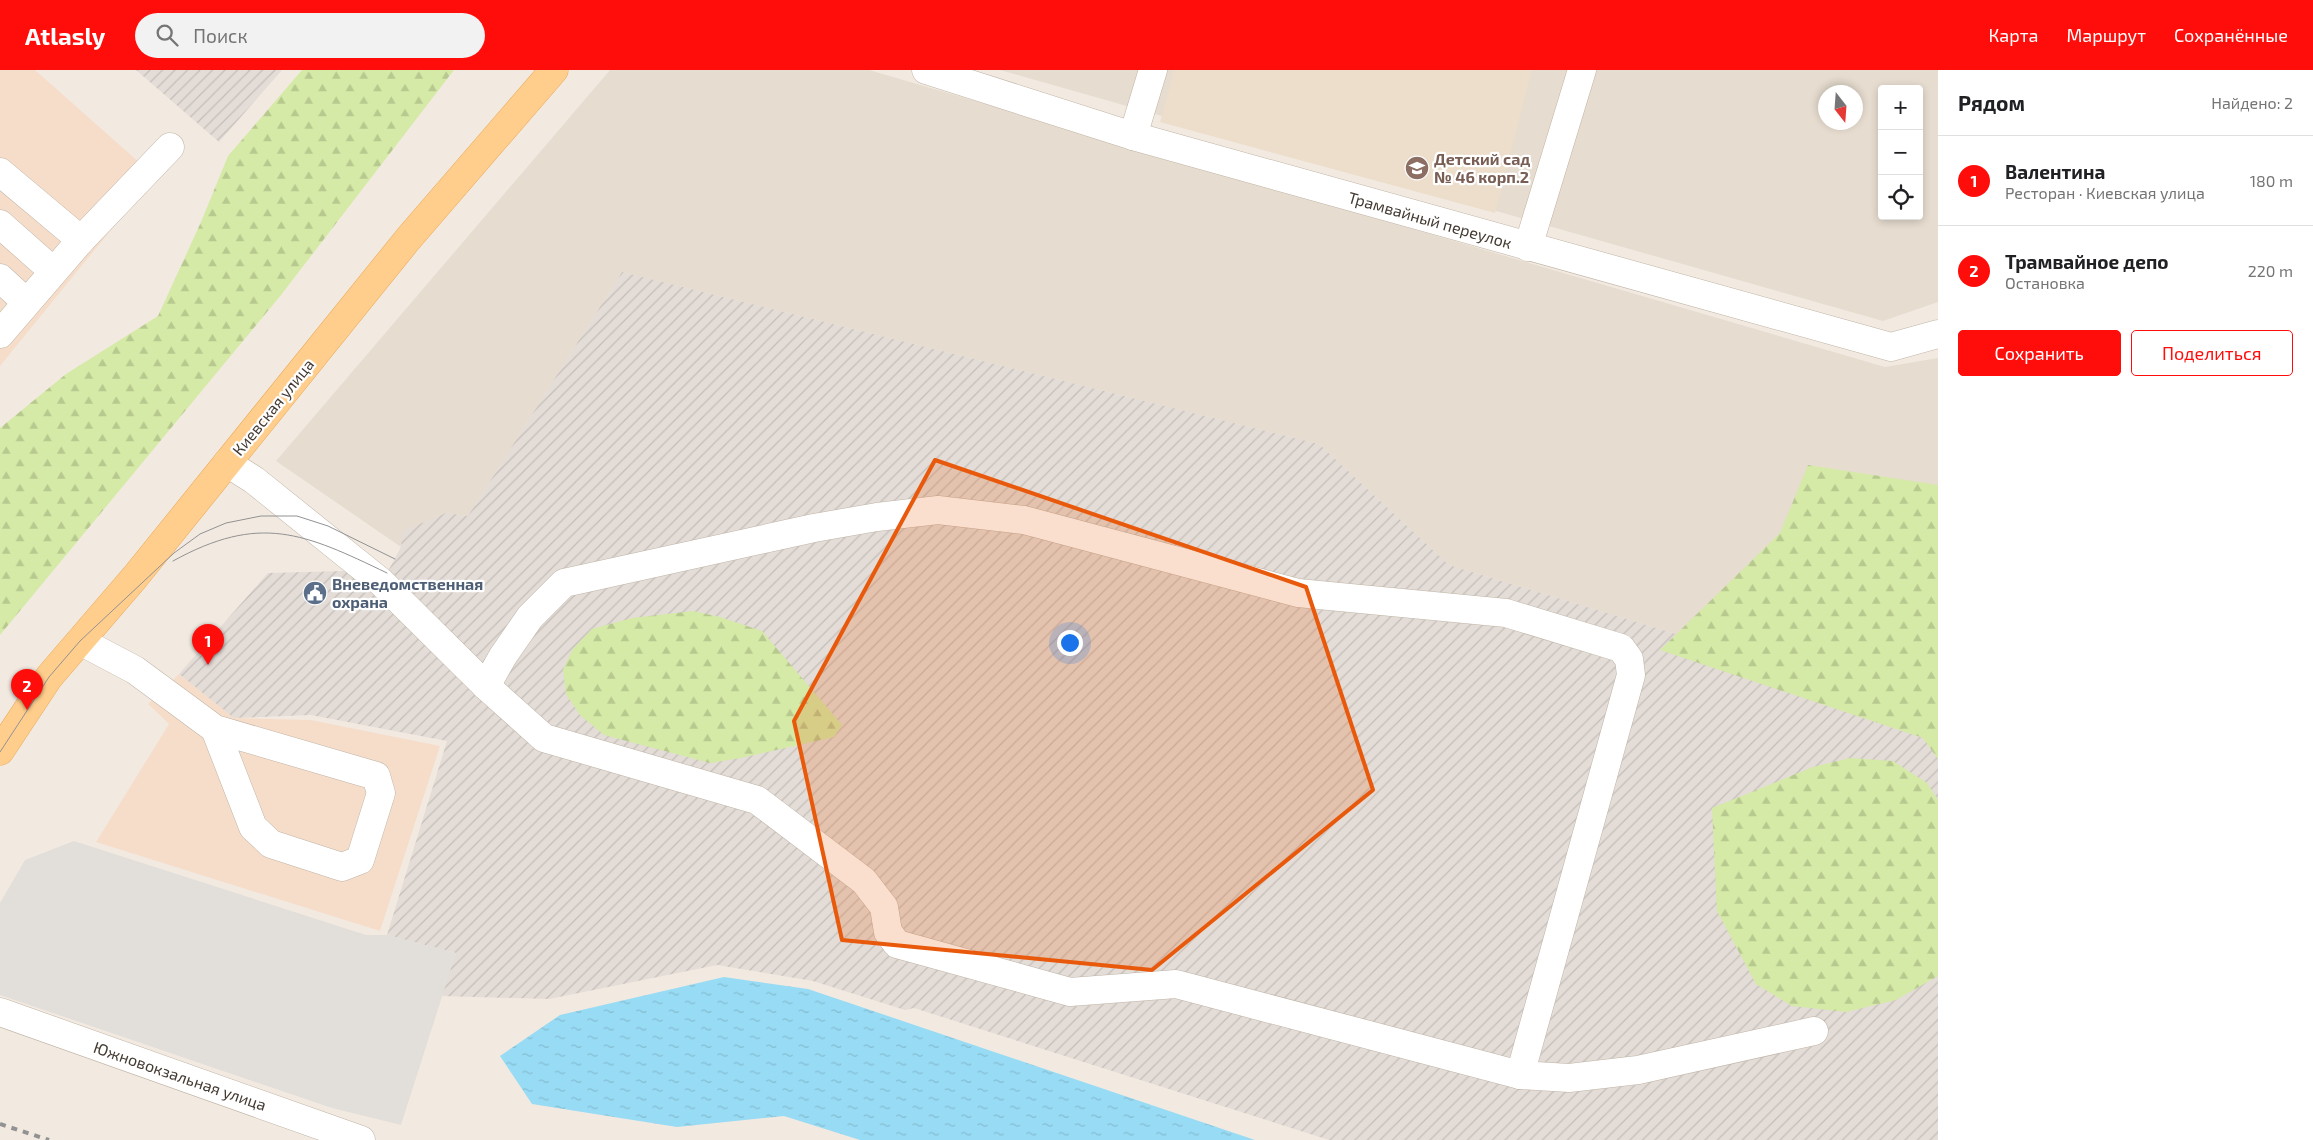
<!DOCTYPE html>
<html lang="ru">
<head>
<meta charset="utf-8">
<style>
  :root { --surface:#fff; --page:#f2f2f2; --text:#202124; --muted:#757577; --line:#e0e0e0; --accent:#ff0d0b }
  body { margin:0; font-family:"Exo 2",sans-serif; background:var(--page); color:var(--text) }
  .controls { position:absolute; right:15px; top:15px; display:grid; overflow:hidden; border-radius:5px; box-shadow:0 2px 8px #0003 }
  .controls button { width:45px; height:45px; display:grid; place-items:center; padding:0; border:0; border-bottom:1px solid var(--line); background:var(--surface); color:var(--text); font:25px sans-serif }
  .compass { position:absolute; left:1818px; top:15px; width:45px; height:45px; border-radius:50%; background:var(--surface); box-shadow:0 2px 8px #0003; rotate:163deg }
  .you { position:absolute; left:1069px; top:572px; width:18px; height:18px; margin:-12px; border:4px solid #fff; border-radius:50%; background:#1a73e8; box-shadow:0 0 0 8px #1a73e833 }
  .badge { display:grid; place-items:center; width:32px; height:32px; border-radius:50%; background:var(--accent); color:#fff; font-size:16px; font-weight:700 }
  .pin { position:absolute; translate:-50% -41px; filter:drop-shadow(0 1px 2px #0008) }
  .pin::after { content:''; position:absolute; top:26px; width:18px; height:15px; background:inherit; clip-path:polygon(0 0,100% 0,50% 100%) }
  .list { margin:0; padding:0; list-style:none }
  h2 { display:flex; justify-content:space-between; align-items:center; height:65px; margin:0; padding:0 20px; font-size:21px }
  h2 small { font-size:16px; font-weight:400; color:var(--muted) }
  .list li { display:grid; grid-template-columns:32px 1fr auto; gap:15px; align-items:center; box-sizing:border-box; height:90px; padding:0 20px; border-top:1px solid var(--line) }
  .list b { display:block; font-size:19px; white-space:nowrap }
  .list p { margin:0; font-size:16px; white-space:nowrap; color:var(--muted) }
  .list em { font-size:16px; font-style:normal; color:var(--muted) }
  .actions { display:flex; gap:10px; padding:15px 20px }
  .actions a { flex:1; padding:11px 0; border:1px solid var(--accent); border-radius:5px; text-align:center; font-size:18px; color:var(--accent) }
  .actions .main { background:var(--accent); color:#fff }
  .icon { flex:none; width:28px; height:28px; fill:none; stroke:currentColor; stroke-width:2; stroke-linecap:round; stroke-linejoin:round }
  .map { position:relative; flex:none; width:1938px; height:1070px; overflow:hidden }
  header { display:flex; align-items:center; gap:30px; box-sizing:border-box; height:70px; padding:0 25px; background:var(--accent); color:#fff }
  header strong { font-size:24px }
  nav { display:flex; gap:28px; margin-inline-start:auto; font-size:18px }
  .search { width:350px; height:45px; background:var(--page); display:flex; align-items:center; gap:12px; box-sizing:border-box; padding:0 18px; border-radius:28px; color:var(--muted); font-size:19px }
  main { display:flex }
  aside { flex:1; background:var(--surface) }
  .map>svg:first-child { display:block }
  .residential { fill:#e6dccf; fill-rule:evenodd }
  .commercial { fill:#f6ddca }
  .industrial { fill:url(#industrial-furrows) }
  .education { fill:#ecdeca }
  .forest { fill:url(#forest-firs) }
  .parking { fill:#e2deda }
  .water { fill:url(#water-ripples) }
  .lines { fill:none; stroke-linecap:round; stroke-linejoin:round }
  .minor-casing { stroke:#c0b4a6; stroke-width:29 }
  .major-casing { stroke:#eaa957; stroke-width:29 }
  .minor { stroke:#fff; stroke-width:28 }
  .major { stroke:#ffce8d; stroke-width:28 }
  .tram { stroke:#929292; stroke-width:1 }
  .rail { stroke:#929292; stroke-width:4; stroke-dasharray:6 6; stroke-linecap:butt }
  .marked { fill:#e8590c; fill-opacity:0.2; stroke:#e8590c; stroke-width:4; stroke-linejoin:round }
  .labels { text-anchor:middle; stroke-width:4.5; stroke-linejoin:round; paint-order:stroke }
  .education-label { font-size:16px; font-weight:bold; fill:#785e54; stroke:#fff; text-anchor:start }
  .street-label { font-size:16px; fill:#433a32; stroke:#fff }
  .service-label { font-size:16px; font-weight:bold; fill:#4e5e75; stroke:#fff; text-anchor:start }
</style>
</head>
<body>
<header>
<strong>Atlasly</strong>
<div class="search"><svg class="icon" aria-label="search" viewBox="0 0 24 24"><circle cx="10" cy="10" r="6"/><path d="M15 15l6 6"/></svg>Поиск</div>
<nav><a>Карта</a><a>Маршрут</a><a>Сохранённые</a></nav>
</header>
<main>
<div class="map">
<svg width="1938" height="1070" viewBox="0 0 1938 1070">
  <defs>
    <pattern id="industrial-furrows" width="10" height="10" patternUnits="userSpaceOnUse" patternTransform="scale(1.25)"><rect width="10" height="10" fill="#e3dcd7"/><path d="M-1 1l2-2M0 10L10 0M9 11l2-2" fill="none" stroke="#c4beb9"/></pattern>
    <pattern id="forest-firs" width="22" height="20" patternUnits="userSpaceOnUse" patternTransform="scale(1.25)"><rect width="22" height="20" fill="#d5eaa6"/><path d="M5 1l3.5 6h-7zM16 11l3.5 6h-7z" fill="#b8c98f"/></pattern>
    <pattern id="water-ripples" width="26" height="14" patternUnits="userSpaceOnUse" patternTransform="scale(1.25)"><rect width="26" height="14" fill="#98dbf4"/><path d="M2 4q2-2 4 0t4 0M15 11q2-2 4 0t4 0" fill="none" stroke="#84bdd2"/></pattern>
  </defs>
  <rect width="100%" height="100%" fill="#f2eae1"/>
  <!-- residential -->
  <g class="residential">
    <path d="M 610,0 L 869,0 L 1885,297 L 1938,288 L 1938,644 L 1449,495 L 1319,374 L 622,202 L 468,446 L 446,443 L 404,461 L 401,477 L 276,391 Z"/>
    <path d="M 1000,0 L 1938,0 L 1938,232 L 1883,251 ZM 1882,19 L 1919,19 L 1919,146 L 1882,146 ZM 1826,22 L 1856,22 L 1856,52 L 1826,52 Z"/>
  </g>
  <!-- commercial -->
  <g class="commercial">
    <path d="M 0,0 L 35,0 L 158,109 L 128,139 L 0,296 Z"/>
    <path d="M 179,604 L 234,648 L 311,650 L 440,676 L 380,861 L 96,772 L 169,654 L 148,634 Z"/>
  </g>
  <!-- industrial -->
  <g class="industrial">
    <path d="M 136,0 L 282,0 L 219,72 Z"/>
    <path d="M 622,202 L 1319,374 L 1449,495 L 1938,644 L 1938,1070 L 1329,1070 L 914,938 L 905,940 L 813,911 L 717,895 L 549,929 L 441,926 L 456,883 L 387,865 L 447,671 L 311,645 L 234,648 L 179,604 L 268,503 L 346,501 L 387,503 L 401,477 L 403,461 L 446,443 L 468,446 Z"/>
  </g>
  <!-- education -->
  <path class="education" d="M 1174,0 L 1532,0 L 1495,143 L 1160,52 Z"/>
  <!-- forest -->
  <g class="forest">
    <path d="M 302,0 L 454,0 L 281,225 L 0,565 L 0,358 L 66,304 L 158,246 L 201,152 L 228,86 Z"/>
    <path d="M 1808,395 L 1938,415 L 1938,689 L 1923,668 L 1660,580 L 1780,463 Z"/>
    <path d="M 693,541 L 720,547 L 762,561 L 842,655 L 834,667 L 741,688 L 710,693 L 604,665 L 580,645 L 566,624 L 563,600 L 572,580 L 592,559 L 632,548 Z"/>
    <path d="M 1850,688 L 1893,691 L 1927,713 L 1938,730 L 1938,906 L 1896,930 L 1846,942 L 1792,936 L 1756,914 L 1717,841 L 1712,738 L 1813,697 Z"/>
  </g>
  <!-- parking -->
  <path class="parking" d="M 74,771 L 366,865 L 387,865 L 456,883 L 401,1055 L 332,1038 L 0,925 L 0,833 L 25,790 Z"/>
  <!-- water -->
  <path class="water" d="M 724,907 L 808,919 L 1255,1070 L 860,1070 L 784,1046 L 677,1057 L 532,1034 L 500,986 L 560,945 Z"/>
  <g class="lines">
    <!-- minor casing -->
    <g class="minor-casing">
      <g id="minor">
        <path d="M 926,0 L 1133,66 L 1891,277 L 1938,264"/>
        <path d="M 1133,66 L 1153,0"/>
        <path d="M 0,102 L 81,170"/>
        <path d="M 0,154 L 53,201"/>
        <path d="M 1528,177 L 1582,0"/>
        <path d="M 0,208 L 26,232"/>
        <path d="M 0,264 L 81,170 L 170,77"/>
        <path d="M 227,393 L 254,410 L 381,512 L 486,616 L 544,668 L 757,730 L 864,811 L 884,837 L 888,862 L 897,874 L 1070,922 L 1176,914 L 1520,1005 L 1569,1008 L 1638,1000 L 1814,961"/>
        <path d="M 80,571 L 135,600 L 215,659 L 253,757 L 271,774 L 342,797 L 360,790 L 381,723 L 376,706 L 215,659"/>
        <path d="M 486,616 L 503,586 L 530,547 L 564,513 L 814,458 L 877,447 L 938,440 L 1024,450 L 1298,523 L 1506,543 L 1621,578 L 1629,589 L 1631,605 L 1520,1005"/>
        <path d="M 0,942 L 361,1070"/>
      </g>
    </g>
    <!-- major casing -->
    <g class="major-casing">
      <path id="major" d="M 0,681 L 49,607 L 135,507 L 408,169 L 554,0"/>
    </g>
    <!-- minor -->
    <use href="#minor" class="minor"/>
    <!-- major -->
    <use href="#major" class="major"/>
    <!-- tram -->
    <g class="tram">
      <path d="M 173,491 C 260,443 304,463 387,503"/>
      <path d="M 0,682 L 49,607 L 80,571 L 174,483 L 200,464 L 226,453 L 261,446 L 297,446 L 328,456 L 395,489"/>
    </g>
    <!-- rail -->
    <path class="rail" d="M 0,1054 L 49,1070"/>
  </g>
  <!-- marked area -->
  <path class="marked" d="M 935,390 L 1306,517 L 1373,720 L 1152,900 L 842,870 L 794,651 Z"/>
  <!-- icons -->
  <defs>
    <g id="school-disc" transform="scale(1.25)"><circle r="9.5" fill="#8d6e63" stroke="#fff"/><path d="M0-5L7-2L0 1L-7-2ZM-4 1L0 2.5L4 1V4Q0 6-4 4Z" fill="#fff"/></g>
    <g id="civic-disc" transform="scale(1.25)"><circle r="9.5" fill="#5c6f8a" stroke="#fff"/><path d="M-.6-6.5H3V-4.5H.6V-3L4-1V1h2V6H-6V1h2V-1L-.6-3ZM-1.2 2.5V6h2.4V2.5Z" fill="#fff"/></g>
  </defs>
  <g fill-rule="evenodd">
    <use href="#school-disc" x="1417" y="98"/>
    <use href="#civic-disc" x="315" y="523"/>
  </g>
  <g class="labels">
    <!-- education labels -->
    <g class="education-label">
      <text x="1434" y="95">Детский сад<tspan x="1434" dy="18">№ 46 корп.2</tspan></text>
    </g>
    <!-- street labels -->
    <g class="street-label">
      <text transform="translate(1430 150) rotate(16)" y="6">Трамвайный переулок</text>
      <text transform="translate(273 337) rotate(-51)" y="6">Киевская улица</text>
      <text transform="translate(180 1006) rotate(19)" y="6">Южновокзальная улица</text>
    </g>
    <!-- service labels -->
    <g class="service-label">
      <text x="332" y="520">Вневедомственная<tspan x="332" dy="18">охрана</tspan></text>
    </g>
  </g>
</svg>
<div class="controls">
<button>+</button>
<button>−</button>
<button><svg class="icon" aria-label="locate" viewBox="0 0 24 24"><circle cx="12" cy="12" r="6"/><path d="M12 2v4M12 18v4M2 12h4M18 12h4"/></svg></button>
</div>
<svg class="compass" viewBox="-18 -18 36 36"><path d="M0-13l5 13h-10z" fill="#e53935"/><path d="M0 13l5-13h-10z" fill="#757577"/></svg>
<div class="you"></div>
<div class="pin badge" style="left:208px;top:595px">1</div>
<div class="pin badge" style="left:27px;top:640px">2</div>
</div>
<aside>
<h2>Рядом<small>Найдено: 2</small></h2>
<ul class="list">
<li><span class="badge">1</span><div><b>Валентина</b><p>Ресторан · Киевская улица</p></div><em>180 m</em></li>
<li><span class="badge">2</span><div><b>Трамвайное депо</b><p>Остановка</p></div><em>220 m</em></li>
</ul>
<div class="actions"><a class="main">Сохранить</a><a>Поделиться</a></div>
</aside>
</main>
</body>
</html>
